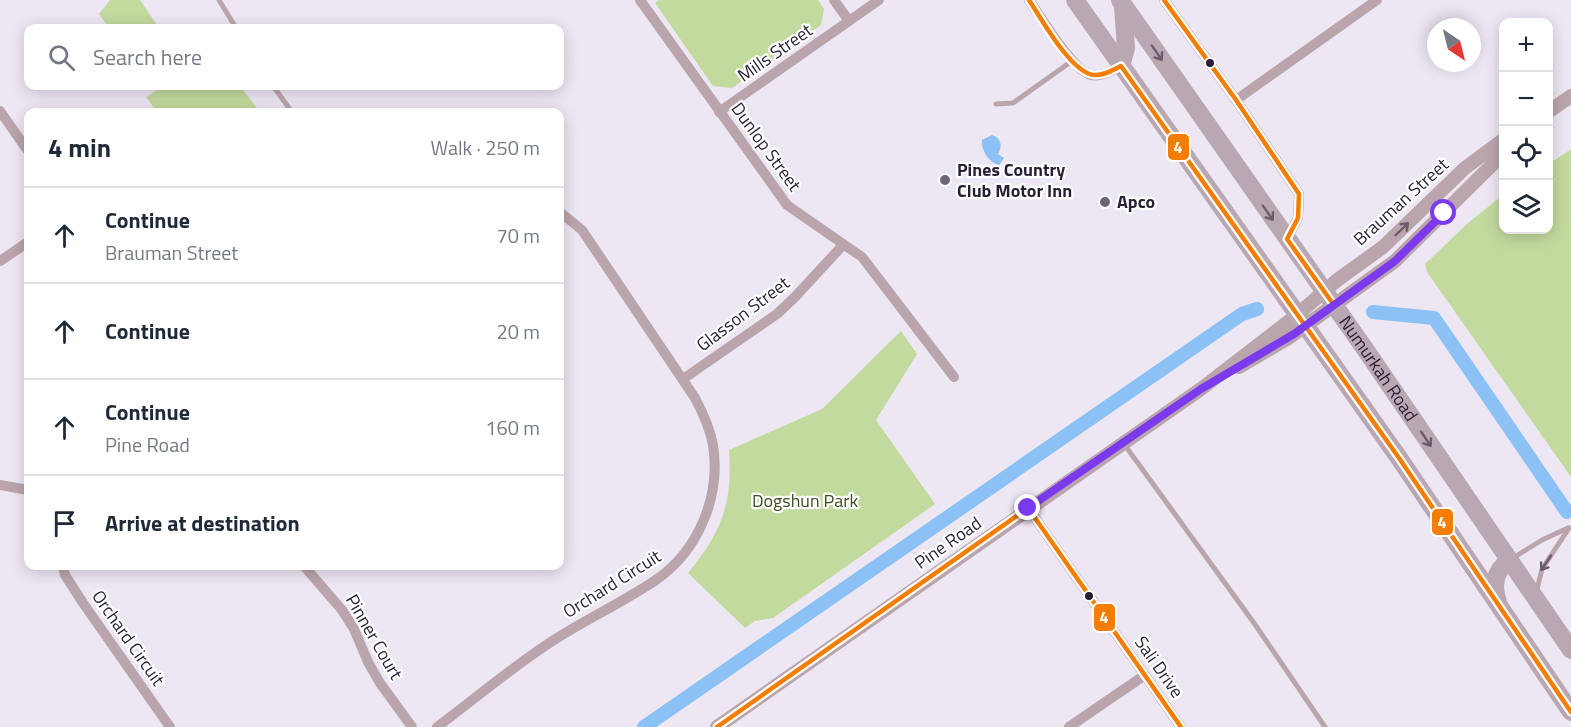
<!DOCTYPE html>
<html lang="en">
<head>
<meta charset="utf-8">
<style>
  :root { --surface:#fff; --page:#f2f2f3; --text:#1f2937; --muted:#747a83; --line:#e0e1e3 }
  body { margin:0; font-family:"Titillium Web",sans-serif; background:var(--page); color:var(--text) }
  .controls { position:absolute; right:18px; top:18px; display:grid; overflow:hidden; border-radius:12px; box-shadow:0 3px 15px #0003 }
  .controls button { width:54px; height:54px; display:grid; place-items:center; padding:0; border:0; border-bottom:2px solid var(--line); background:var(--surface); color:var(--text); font:30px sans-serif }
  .compass { position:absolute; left:1427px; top:18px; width:54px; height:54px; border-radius:50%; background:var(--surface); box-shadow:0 3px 15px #0003; rotate:145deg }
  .stop { position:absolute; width:18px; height:18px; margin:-14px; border:4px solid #7c3aed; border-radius:50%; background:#fff }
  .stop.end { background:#7c3aed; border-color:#fff; box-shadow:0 2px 6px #0008 }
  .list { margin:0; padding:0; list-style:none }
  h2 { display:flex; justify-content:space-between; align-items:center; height:78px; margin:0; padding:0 24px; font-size:26px }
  h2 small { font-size:20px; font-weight:400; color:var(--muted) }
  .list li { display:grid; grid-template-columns:39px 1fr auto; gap:18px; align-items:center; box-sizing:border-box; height:96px; padding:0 24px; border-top:2px solid var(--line) }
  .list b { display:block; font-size:22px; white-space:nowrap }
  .list p { margin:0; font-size:20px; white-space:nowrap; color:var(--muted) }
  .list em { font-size:20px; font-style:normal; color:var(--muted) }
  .icon { flex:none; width:33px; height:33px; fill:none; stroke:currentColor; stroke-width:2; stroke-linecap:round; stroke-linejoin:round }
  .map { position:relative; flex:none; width:1571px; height:727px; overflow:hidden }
  .search { position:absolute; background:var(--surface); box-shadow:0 3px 15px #0003; left:24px; top:24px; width:540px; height:66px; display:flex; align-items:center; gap:15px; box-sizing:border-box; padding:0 21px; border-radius:12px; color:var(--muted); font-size:22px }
  .panel { position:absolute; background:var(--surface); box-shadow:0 3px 15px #0003; left:24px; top:108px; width:540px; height:462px; border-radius:12px }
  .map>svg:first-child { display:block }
  .green { fill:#c3da9e }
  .water { fill:#8cc1f6 }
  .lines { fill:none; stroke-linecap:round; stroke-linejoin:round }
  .canal { stroke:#8cc1f6; stroke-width:14 }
  .service { stroke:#bba5ac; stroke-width:5 }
  .minor { stroke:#bba5ac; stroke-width:10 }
  .tertiary { stroke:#bba5ac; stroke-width:14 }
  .trunk { stroke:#b9a8b2; stroke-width:18 }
  .bus-1-casing { stroke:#fff; stroke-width:9 }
  .bus-1 { stroke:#f47d03; stroke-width:4.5 }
  .oneway { stroke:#6a5c6d }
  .oneway2 { stroke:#6b5b6a }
  .route { stroke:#7c3aed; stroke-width:8 }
  .bus-dot { fill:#291e34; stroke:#fff; stroke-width:2 }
  .poi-dot { fill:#6e6477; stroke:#fff; stroke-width:2 }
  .labels { text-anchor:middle; stroke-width:4.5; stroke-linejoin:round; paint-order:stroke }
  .street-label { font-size:18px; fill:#291e34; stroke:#fff }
  .poi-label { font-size:18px; font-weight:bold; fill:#291e34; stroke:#fff; text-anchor:start }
  .park-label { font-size:18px; fill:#3b4e1d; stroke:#fff }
  .line-badge { stroke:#fff; stroke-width:2 }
  .badge-label { font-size:16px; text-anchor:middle; font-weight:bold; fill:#fff }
</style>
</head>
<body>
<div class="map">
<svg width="1571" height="727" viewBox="0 0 1571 727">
  <rect width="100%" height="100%" fill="#ede7f3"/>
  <!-- green -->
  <g class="green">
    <path d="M 110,0 L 140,0 L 159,28 L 109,28 L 99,14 Z"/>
    <path d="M 659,0 L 818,0 L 824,9 L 821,25 L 732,88 L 713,86 L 655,3 Z"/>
    <path d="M 164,86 L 240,86 L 260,112 L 157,112 L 146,97 Z"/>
    <path d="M 1571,149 L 1571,477 L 1427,272 L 1425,264 L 1468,223 L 1503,195 L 1504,230 L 1548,230 L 1549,164 Z"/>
    <path d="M 901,331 L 917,354 L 876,420 L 935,504 L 773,618 L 755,621 L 745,628 L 688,573 C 721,533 733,504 729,450 L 822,409 Z"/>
  </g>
  <!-- water -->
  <path class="water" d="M 992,135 C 1001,138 1003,146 998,154 L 1004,158 L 999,165 C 989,163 981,150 982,140 Z"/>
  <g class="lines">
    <!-- canal -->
    <g class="canal">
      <path d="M 1373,312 L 1434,318 L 1567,512"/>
      <path d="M 644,727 L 1242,314 L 1257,309"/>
    </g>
    <!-- service -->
    <g class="service">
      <path d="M 219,0 L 236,28"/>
      <path d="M 273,86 L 292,112"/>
      <path d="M 996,104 L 1013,103 L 1072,61"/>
      <path d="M 1124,444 L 1254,623 L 1325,727"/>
      <path d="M 1513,558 L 1542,540 L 1568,528"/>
      <path d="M 1537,589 L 1542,569 L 1569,528"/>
    </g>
    <!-- minor -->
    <g class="minor">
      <path d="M 640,0 L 787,205 L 862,257 L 954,377"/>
      <path d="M 834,0 L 849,21"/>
      <path d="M 1029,0 C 1041,17 1073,71 1091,75 C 1102,77 1112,71 1121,66"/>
      <path d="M 1164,0 L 1236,100 L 1299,194 L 1298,218 L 1287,239"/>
      <path d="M 1236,100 L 1377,0"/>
      <path d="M 0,111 L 28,151"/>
      <path d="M 719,112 L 879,0"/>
      <path d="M 0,261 L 28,242"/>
      <path d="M 683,379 L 777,314 L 795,297 L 843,245"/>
      <path d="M 0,485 L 28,490"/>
      <path d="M 1028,508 L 1181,727"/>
      <path d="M 63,566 L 65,575 L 83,603 L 170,727"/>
      <path d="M 304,566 L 342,610 L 354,629 L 368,662 L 380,683 L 412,727"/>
      <path d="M 437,727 C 476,698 513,666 554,640 C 587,619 623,602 656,580 C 699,550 721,496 713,445 C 710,428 703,413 695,398 L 582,230 L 560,212"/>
      <path d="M 1069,727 L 1145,675"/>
    </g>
    <!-- tertiary -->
    <g class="tertiary">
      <path d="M 1548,112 L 1571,96"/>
      <path d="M 1239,367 L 1287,339 L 1395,261 L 1504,153"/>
      <path d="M 717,727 L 1201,389 L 1297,315 L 1336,281 L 1383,247 L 1465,168 L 1504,139"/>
    </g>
    <!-- trunk -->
    <g class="trunk">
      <path d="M 1075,0 L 1399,458 L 1571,712"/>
      <path id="s1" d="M 1120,0 L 1365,349 L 1571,650"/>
      <path d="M 1121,66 L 1126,48 L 1123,7"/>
      <path d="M 1498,602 C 1492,585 1495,571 1509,560"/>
    </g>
    <!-- bus-1 casing -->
    <g class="bus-1-casing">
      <g id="bus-1">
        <path d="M 1029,0 C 1041,18 1071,73 1094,75 C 1104,76 1113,70 1121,66 L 1399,458 L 1571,712"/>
        <path d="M 1164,0 L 1236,100 L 1299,194 L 1298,218 L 1287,239 L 1331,301"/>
        <path d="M 1028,508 L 1181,727"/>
        <path d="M 717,727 L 1028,508"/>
      </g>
    </g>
    <!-- bus-1 -->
    <use href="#bus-1" class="bus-1"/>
  </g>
  <!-- one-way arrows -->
  <defs><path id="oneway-shaft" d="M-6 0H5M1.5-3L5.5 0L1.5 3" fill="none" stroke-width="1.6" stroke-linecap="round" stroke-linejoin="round" transform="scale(1.5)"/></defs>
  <g class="oneway">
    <use href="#oneway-shaft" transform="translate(1157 53) rotate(55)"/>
    <use href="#oneway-shaft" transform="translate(1268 213) rotate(55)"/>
    <use href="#oneway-shaft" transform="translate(1426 439) rotate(56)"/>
  </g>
  <g class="oneway2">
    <use href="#oneway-shaft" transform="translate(1402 229) rotate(-44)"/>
    <use href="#oneway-shaft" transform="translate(1546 563) rotate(124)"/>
  </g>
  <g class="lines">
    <!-- route -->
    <path class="route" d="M 1028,508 L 1201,389 L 1294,334 L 1395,261 L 1444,213"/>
  </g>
  <!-- markers -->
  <g class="bus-dot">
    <circle cx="1210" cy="63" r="5"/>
    <circle cx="1089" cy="596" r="5"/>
  </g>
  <g class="poi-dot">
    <circle cx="945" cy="180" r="6"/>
    <circle cx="1105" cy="202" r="6"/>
  </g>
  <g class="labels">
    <!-- street labels -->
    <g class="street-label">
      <text transform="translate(775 53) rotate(-35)" y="6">Mills Street</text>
      <text transform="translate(766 147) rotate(54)" y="6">Dunlop Street</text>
      <text transform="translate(1401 202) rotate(-42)" y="6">Brauman Street</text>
      <text transform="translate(743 314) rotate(-37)" y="6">Glasson Street</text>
      <text dy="6" stroke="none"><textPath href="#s1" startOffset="450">Numurkah Road</textPath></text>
      <text transform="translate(948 543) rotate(-35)" y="6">Pine Road</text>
      <text transform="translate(612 584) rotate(-32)" y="6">Orchard Circuit</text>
      <text transform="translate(374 637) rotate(60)" y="6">Pinner Court</text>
      <text transform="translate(128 638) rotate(55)" y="6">Orchard Circuit</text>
      <text transform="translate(1159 667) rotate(55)" y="6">Sali Drive</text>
    </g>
    <!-- poi labels -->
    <g class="poi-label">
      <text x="957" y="176">Pines Country<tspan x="957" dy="21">Club Motor Inn</tspan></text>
      <text x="1117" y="208">Apco</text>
    </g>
    <!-- park labels -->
    <g class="park-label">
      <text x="805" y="507">Dogshun Park</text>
    </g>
  </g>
  <g class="line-badge">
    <rect x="1167" y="133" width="23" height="28" rx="6" fill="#f47d03"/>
    <rect x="1431" y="508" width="23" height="28" rx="6" fill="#f47d03"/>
    <rect x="1093" y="603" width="23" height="29" rx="6" fill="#f47d03"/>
  </g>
  <g class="badge-label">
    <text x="1178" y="153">4</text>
    <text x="1442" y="528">4</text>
    <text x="1104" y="623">4</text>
  </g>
</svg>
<div class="controls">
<button>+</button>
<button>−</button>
<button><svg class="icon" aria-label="locate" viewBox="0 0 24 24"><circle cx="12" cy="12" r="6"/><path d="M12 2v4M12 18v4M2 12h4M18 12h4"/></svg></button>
<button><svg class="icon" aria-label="layers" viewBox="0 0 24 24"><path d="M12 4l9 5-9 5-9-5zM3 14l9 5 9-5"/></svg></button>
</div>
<svg class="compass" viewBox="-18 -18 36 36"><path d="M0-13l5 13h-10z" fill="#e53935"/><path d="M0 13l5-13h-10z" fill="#747a83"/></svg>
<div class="stop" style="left:1444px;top:213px"></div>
<div class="stop end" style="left:1028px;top:508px"></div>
<div class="search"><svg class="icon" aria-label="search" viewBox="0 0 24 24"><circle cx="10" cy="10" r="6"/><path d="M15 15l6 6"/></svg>Search here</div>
<section class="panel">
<h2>4 min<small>Walk · 250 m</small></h2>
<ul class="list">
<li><svg class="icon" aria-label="ahead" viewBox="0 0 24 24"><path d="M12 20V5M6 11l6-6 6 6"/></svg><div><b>Continue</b><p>Brauman Street</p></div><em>70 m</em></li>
<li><svg class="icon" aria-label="ahead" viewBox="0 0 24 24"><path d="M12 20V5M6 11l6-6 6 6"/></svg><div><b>Continue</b></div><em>20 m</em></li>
<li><svg class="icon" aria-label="ahead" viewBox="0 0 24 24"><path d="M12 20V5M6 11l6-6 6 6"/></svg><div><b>Continue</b><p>Pine Road</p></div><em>160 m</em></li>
<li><svg class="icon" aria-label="arrive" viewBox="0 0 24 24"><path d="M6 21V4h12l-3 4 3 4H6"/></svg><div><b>Arrive at destination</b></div></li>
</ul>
</section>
</div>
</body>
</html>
